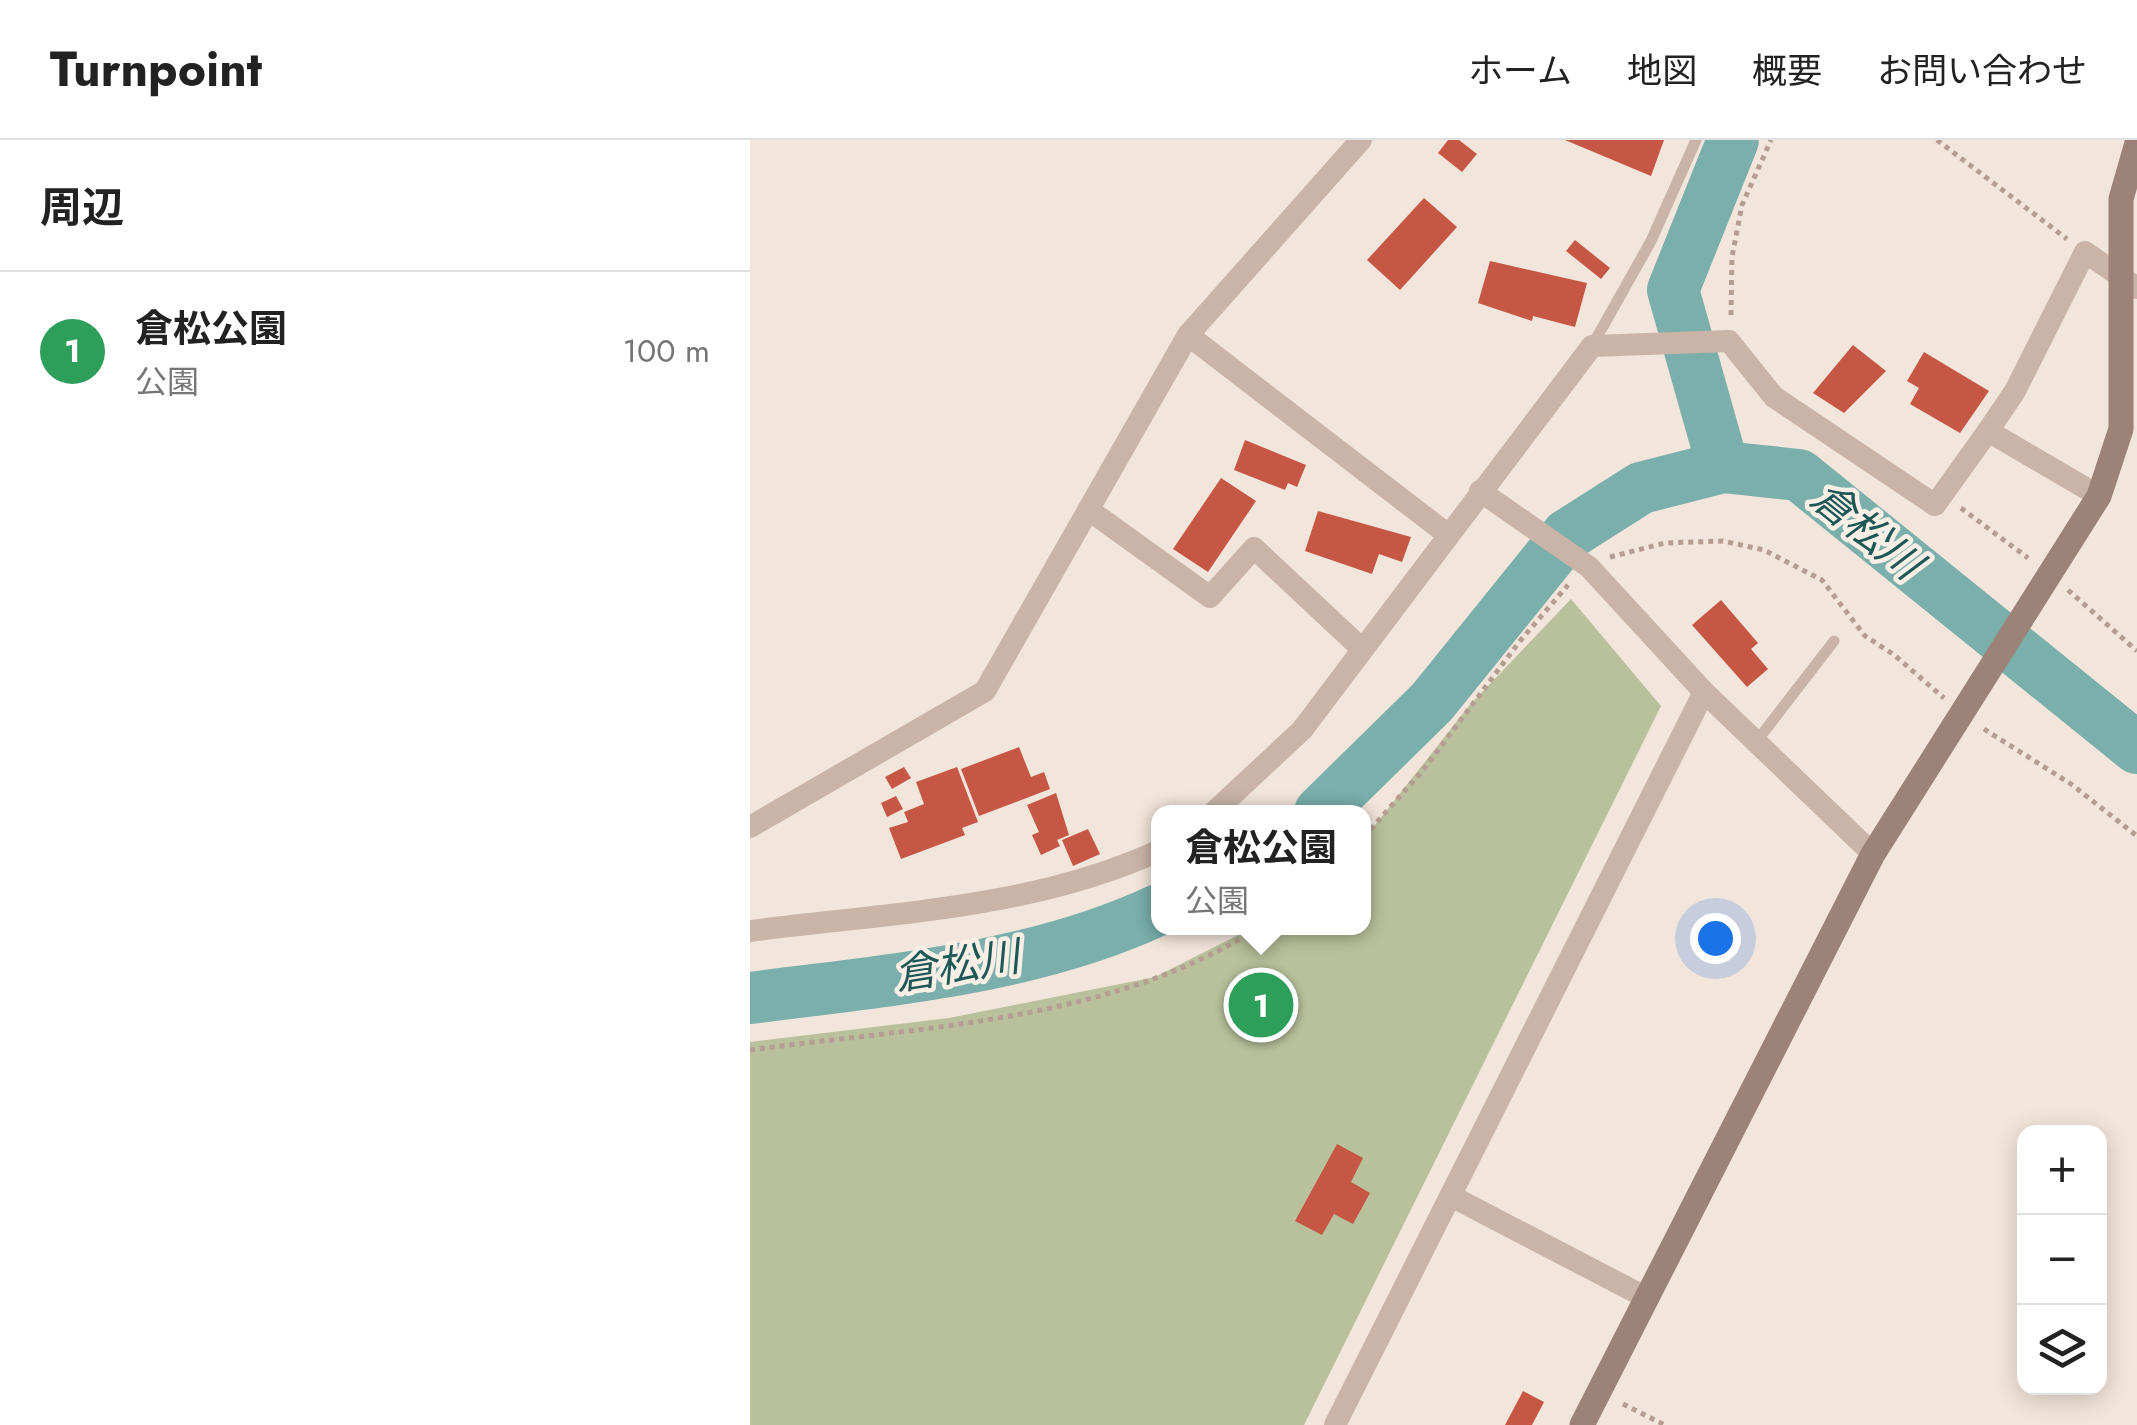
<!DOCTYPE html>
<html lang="ja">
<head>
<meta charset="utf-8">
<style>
  :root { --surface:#fff; --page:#f2f2f2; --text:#222; --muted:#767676; --line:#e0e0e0; --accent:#1d5856 }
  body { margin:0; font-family:Jost,"Noto Sans JP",sans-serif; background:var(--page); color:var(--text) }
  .controls { position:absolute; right:30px; bottom:30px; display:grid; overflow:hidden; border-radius:20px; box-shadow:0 5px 25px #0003 }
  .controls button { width:90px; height:90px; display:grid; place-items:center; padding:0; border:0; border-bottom:2px solid var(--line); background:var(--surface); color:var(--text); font:50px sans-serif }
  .you { position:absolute; left:965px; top:798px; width:35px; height:35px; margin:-25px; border:8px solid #fff; border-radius:50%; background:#1a73e8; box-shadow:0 0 0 15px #1a73e833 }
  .badge { display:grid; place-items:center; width:65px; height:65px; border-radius:50%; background:var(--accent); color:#fff; font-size:32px; font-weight:700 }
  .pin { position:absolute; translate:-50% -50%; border:5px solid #fff; box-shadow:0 2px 10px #0006 }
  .popup { position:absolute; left:401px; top:665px; width:220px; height:130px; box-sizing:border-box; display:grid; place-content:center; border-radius:20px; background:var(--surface); filter:drop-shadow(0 2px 8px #0005); font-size:32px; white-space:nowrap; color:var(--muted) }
  .popup b { font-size:38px; color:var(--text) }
  .popup::after { content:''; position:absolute; left:50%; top:100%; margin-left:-20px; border:20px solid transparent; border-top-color:var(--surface) }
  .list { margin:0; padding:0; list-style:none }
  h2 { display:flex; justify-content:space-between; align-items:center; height:130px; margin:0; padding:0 40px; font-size:42px }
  h2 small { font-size:32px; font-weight:400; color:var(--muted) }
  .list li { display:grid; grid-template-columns:65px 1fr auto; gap:30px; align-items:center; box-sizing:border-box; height:160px; padding:0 40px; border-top:2px solid var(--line) }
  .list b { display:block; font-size:38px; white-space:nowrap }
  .list p { margin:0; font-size:32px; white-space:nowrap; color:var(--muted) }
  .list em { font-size:32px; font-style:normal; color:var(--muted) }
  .icon { flex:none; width:55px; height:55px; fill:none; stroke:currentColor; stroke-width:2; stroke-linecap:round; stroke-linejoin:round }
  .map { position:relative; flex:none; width:1387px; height:1285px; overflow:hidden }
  header { display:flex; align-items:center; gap:60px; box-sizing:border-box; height:140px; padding:0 50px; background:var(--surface); border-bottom:2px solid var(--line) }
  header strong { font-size:48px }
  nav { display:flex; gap:55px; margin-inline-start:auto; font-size:35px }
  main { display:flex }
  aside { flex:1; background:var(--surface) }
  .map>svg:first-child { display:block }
  .green { fill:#b8c19b }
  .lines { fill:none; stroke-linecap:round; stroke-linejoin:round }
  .river { stroke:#7aafac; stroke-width:52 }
  .building { fill:#c65744 }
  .path { stroke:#b69d91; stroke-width:5; stroke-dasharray:5 5; stroke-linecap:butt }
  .lane { stroke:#cab3a7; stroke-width:11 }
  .street { stroke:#cab3a7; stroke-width:22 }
  .secondary { stroke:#9d8278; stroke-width:25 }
  .labels { text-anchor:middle; stroke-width:9; stroke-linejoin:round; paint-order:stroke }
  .water-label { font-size:42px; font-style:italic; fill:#1d5856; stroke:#f9efe7 }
</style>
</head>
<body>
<header>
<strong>Turnpoint</strong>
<nav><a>ホーム</a><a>地図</a><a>概要</a><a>お問い合わせ</a></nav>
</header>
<main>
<aside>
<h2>周辺<small></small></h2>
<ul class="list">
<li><span class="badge" style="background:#2e9e5b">1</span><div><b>倉松公園</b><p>公園</p></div><em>100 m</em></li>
</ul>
</aside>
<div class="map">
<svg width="1387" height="1285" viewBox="0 0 1387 1285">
  <rect width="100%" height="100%" fill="#f2e5db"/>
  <!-- green -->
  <path class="green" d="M 821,459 L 911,566 L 554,1285 L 0,1285 L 0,902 L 199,878 L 405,837 L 502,788 L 614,788 L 614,699 L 719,566 Z"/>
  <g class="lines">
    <!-- river -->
    <g class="river">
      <path d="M 973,327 L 923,150 L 983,0"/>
      <path d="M 570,672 L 682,562 L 817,395 L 891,348 L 973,327 L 1049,335 L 1387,608"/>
      <path d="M 0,858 C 137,840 282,829 408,770"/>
    </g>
  </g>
  <!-- building -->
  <g class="building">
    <path d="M 698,0 L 709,0 L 727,14 L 712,32 L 688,13 Z"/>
    <path d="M 815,0 L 914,0 L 901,36 Z"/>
    <path d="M 674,58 L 707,87 L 650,150 L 617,120 Z"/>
    <path d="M 825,100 L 860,128 L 851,139 L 816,111 Z"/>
    <path d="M 740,121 L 837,143 L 825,187 L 783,176 L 782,181 L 728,163 Z"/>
    <path d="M 1103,205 L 1136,231 L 1094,273 L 1063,253 Z"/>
    <path d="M 1174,212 L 1239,251 L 1210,293 L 1160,264 L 1169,248 L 1157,241 Z"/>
    <path d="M 495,300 L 556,325 L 547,347 L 538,343 L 535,350 L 484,330 Z"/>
    <path d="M 471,338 L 506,361 L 458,432 L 423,409 Z"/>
    <path d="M 568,371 L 661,397 L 652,422 L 629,414 L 622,434 L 555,411 Z"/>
    <path d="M 971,460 L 1008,503 L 1001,509 L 1018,529 L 997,547 L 942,485 Z"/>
    <path d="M 269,607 L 281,637 L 294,632 L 300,649 L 229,676 L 211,629 Z"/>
    <path d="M 154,627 L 161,638 L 142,649 L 135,637 Z"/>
    <path d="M 207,627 L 228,682 L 212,688 L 215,695 L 151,719 L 139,688 L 158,682 L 154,672 L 174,664 L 166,642 Z"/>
    <path d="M 306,653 L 319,695 L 307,700 L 310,706 L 291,715 L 282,695 L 289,692 L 277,665 Z"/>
    <path d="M 146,656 L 153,669 L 137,677 L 131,663 Z"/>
    <path d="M 338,689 L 350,714 L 323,726 L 312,700 Z"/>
    <path d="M 587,1004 L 613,1018 L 601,1042 L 620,1053 L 603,1084 L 584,1074 L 572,1095 L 545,1081 Z"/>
    <path d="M 773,1251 L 794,1262 L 782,1285 L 755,1285 Z"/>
  </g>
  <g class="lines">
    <!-- path -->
    <g class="path">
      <path d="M 1187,0 L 1317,99"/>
      <path d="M 981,175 L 982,117 L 992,65 L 1021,0"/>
      <path d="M 1211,368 L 1278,418"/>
      <path d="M 860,417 L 915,403 L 973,401 L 1014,410 L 1072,440 L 1115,496 L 1143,514 L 1194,558"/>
      <path d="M 1318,450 L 1387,511"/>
      <path d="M 1234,589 L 1321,644 L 1387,696"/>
      <path d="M 614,697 L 674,629 L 770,501 L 818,445"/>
      <path d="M 0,910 C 169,887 361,882 508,788"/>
      <path d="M 873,1264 L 915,1285"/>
    </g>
    <!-- lane -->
    <g class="lane">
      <path d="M 842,206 L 901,101 L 946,0"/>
      <path d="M 1006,602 L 1084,501"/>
    </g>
    <!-- street -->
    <g class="street">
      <path d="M 438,195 L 697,394"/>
      <path d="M 730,351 L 839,427 L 954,552 L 1123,714"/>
      <path d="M 1349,356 L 1238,291 L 1265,251 L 1335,112 L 1387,148"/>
      <path d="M 339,370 L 460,457 L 504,408 L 612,509"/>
      <path d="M 464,672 L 552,590 L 842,206 L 979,201 L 1024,257 L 1185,365 L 1238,291"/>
      <path d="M 0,687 L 235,551 L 438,195 L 611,0"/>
      <path d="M 0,791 C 137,773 282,769 408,711"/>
      <path d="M 701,1056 L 895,1157"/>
      <path d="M 585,1285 L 954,552"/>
    </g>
    <!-- secondary -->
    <path class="secondary" d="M 832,1285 L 1123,714 L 1349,356 L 1371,289 L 1371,59 L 1387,3"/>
  </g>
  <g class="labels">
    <!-- water labels -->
    <g class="water-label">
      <text transform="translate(1117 390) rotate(39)" y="15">倉松川</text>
      <text transform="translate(207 825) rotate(-9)" y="15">倉松川</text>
    </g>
  </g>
</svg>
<div class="controls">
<button>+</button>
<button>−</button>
<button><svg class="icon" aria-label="layers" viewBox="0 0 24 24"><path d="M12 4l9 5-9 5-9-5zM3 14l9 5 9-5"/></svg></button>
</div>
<div class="you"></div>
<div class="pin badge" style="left:511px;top:865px;background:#2e9e5b">1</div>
<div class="popup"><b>倉松公園</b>公園</div>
</div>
</main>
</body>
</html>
